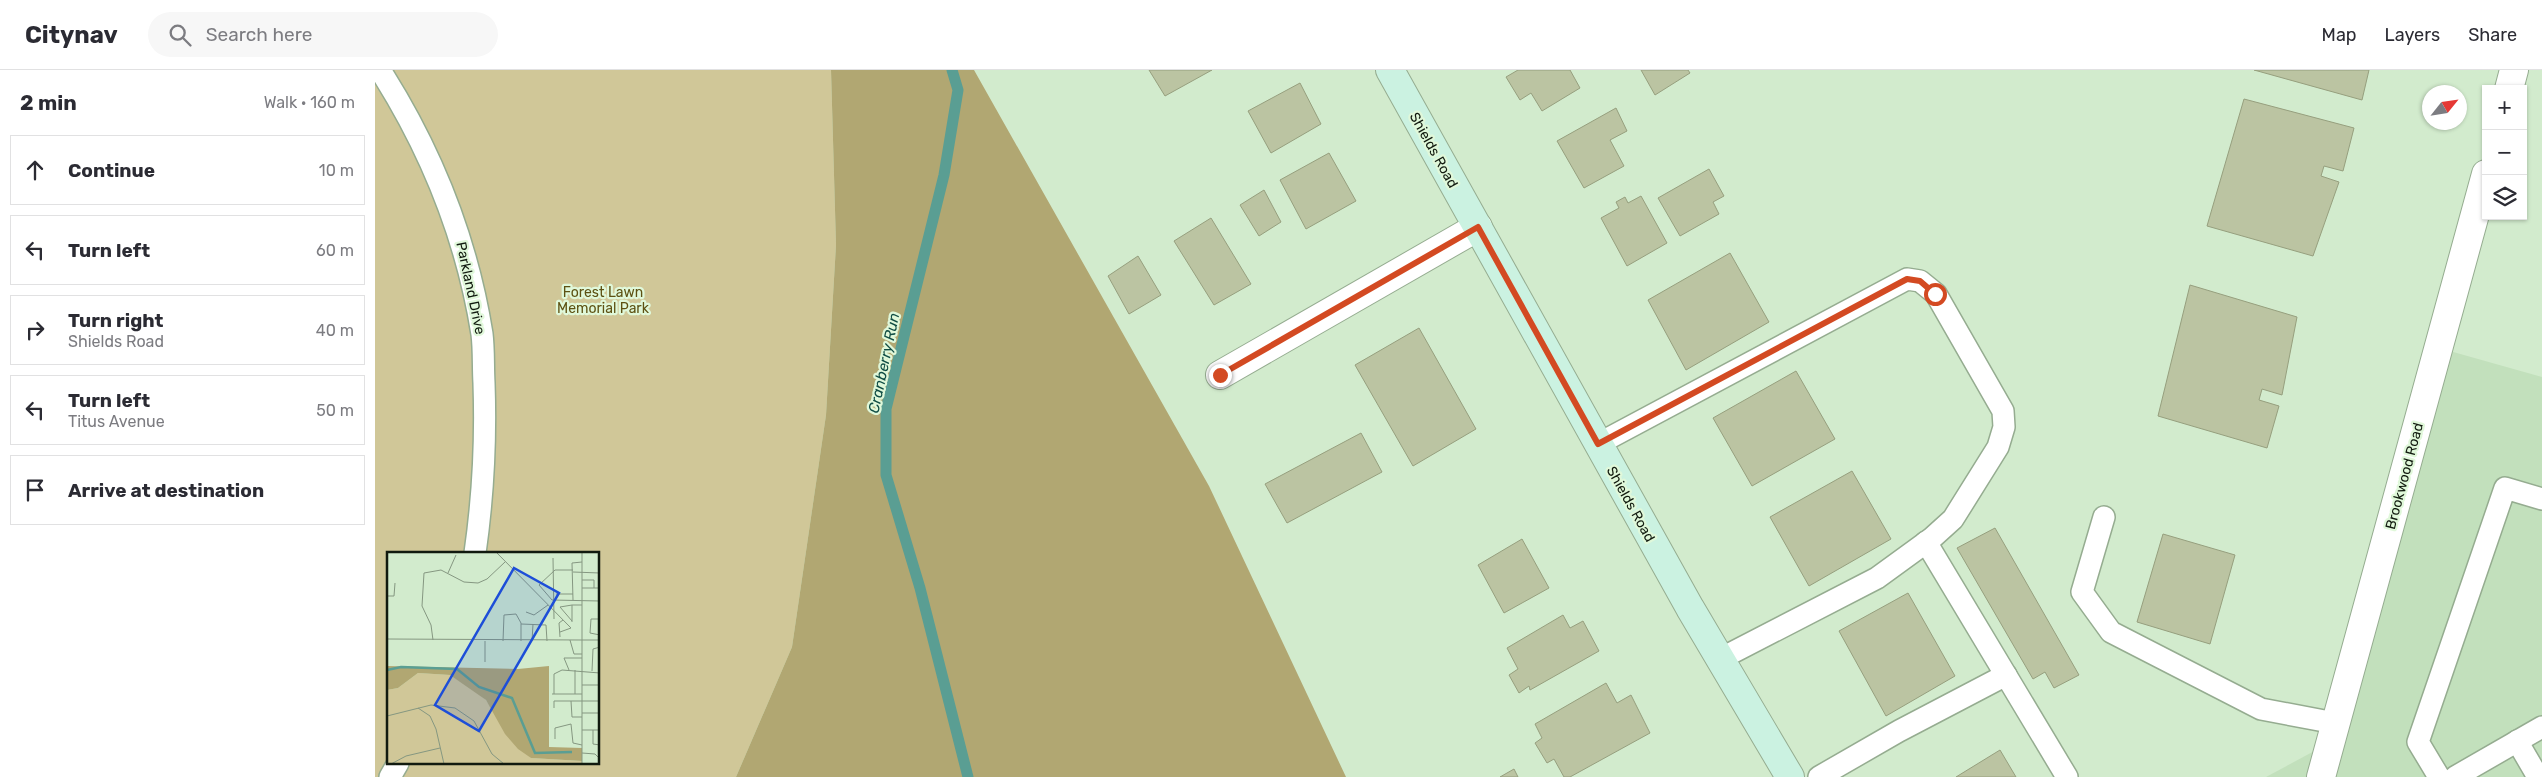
<!DOCTYPE html>
<html lang="en">
<head>
<meta charset="utf-8">
<style>
  :root { --surface:#fff; --page:#f7f7f7; --text:#2b2b33; --muted:#7c7c81; --line:#e1e1e2 }
  body { margin:0; font-family:Rubik,sans-serif; background:var(--page); color:var(--text) }
  .controls { position:absolute; right:15px; top:15px; display:grid; overflow:hidden; border-radius:0px; box-shadow:0 1px 4px #0004 }
  .controls button { width:45px; height:45px; display:grid; place-items:center; padding:0; border:0; border-bottom:1px solid var(--line); background:var(--surface); color:var(--text); font:25px sans-serif }
  .compass { position:absolute; left:2047px; top:15px; width:45px; height:45px; border-radius:50%; background:var(--surface); box-shadow:0 1px 4px #0004; rotate:60deg }
  .stop { position:absolute; width:15px; height:15px; margin:-11px; border:4px solid #d34a22; border-radius:50%; background:#fff }
  .stop.end { background:#d34a22; border-color:#fff; box-shadow:0 1px 5px #0008 }
  .list { margin:0; padding:0; list-style:none }
  h2 { display:flex; justify-content:space-between; align-items:center; height:65px; margin:0; padding:0 20px; font-size:21px }
  h2 small { font-size:16px; font-weight:400; color:var(--muted) }
  .list li { display:grid; grid-template-columns:32px 1fr auto; gap:15px; align-items:center; box-sizing:border-box; height:70px; margin:0 10px 10px; padding:0 10px; border:1px solid var(--line); border-radius:0px }
  .list b { display:block; font-size:19px; white-space:nowrap }
  .list p { margin:0; font-size:16px; white-space:nowrap; color:var(--muted) }
  .list em { font-size:16px; font-style:normal; color:var(--muted) }
  .icon { flex:none; width:28px; height:28px; fill:none; stroke:currentColor; stroke-width:2; stroke-linecap:round; stroke-linejoin:round }
  .map { position:relative; flex:none; width:2167px; height:707px; overflow:hidden }
  header { display:flex; align-items:center; gap:30px; box-sizing:border-box; height:70px; padding:0 25px; background:var(--surface); border-bottom:1px solid var(--line) }
  header strong { font-size:24px }
  nav { display:flex; gap:28px; margin-inline-start:auto; font-size:18px }
  .search { width:350px; height:45px; background:var(--page); display:flex; align-items:center; gap:12px; box-sizing:border-box; padding:0 18px; border-radius:28px; color:var(--muted); font-size:19px }
  main { display:flex }
  aside { flex:1; background:var(--surface) }
  .map>svg:first-child { display:block }
  .built { fill:#c2e0bc }
  .green { fill:#d0c798; fill-rule:evenodd }
  .forest { fill:#b1a772 }
  .lines { fill:none; stroke-linecap:round; stroke-linejoin:round }
  .stream { stroke:#5a9e93; stroke-width:11 }
  .building { fill:#bbc4a2; stroke:#969f7e }
  .service-casing { stroke:#95ac90; stroke-width:24 }
  .minor-casing { stroke:#95ac90; stroke-width:30 }
  .secondary-casing { stroke:#95ac90; stroke-width:30 }
  .service { stroke:#fff; stroke-width:21 }
  .minor { stroke:#fff; stroke-width:28 }
  .secondary { stroke:#cbf2e1; stroke-width:28 }
  .route { stroke:#d34a22; stroke-width:6 }
  .labels { text-anchor:middle; stroke-width:4.5; stroke-linejoin:round; paint-order:stroke }
  .street-label { font-size:14px; fill:#111a0f; stroke:#e0f8da }
  .park-label { font-size:14px; fill:#5d5112; stroke:#e0f8da }
  .water-label { font-size:15px; font-style:italic; fill:#104d44; stroke:#e0f8da }
  .inset-river { fill:none; stroke:#5a9e93; stroke-width:2.5 }
  .inset-road { fill:none; stroke:#859781; stroke-width:1 }
  .view { fill:#1d4ed8; fill-opacity:0.15; stroke:#1d4ed8; stroke-width:2.5 }
  .inset-edge { fill:none; stroke:#111a0f; stroke-width:2.5 }
</style>
</head>
<body>
<header>
<strong>Citynav</strong>
<div class="search"><svg class="icon" aria-label="search" viewBox="0 0 24 24"><circle cx="10" cy="10" r="6"/><path d="M15 15l6 6"/></svg>Search here</div>
<nav><a>Map</a><a>Layers</a><a>Share</a></nav>
</header>
<main>
<aside>
<h2>2 min<small>Walk · 160 m</small></h2>
<ul class="list">
<li><svg class="icon" aria-label="ahead" viewBox="0 0 24 24"><path d="M12 20V5M6 11l6-6 6 6"/></svg><div><b>Continue</b></div><em>10 m</em></li>
<li><svg class="icon" aria-label="left" viewBox="0 0 24 24"><path d="M17 20v-9H6M10 6l-5 5 5 5"/></svg><div><b>Turn left</b></div><em>60 m</em></li>
<li><svg class="icon" aria-label="right" viewBox="0 0 24 24"><path d="M7 20v-9h11M14 6l5 5-5 5"/></svg><div><b>Turn right</b><p>Shields Road</p></div><em>40 m</em></li>
<li><svg class="icon" aria-label="left" viewBox="0 0 24 24"><path d="M17 20v-9H6M10 6l-5 5 5 5"/></svg><div><b>Turn left</b><p>Titus Avenue</p></div><em>50 m</em></li>
<li><svg class="icon" aria-label="arrive" viewBox="0 0 24 24"><path d="M6 21V4h12l-3 4 3 4H6"/></svg><div><b>Arrive at destination</b></div></li>
</ul>
</aside>
<div class="map">
<svg width="2167" height="707" viewBox="0 0 2167 707">
  <rect width="100%" height="100%" fill="#d2ebcd"/>
  <!-- built -->
  <path class="built" d="M 2064,278 L 2167,307 L 2167,707 L 1891,707 L 1956,672 Z"/>
  <!-- green -->
  <path class="green" d="M 0,0 L 456,0 L 461,175 L 451,345 L 417,577 L 361,707 L 0,707 ZM 14,483 L 224,483 L 224,693 L 14,693 Z"/>
  <!-- forest -->
  <path class="forest" d="M 456,0 L 599,0 L 834,416 L 971,707 L 361,707 L 417,577 L 451,345 L 461,175 Z"/>
  <g class="lines">
    <!-- stream -->
    <path class="stream" d="M 577,0 L 583,20 L 569,105 L 511,339 L 511,405 L 545,518 L 593,707"/>
  </g>
  <!-- building -->
  <g class="building">
    <path d="M 774,0 L 837,0 L 790,26 Z"/>
    <path d="M 1143,0 L 1195,0 L 1205,18 L 1167,41 L 1156,23 L 1145,30 L 1131,7 Z"/>
    <path d="M 1266,0 L 1313,0 L 1315,3 L 1280,25 Z"/>
    <path d="M 1879,0 L 1994,0 L 1987,30 Z"/>
    <path d="M 925,13 L 946,54 L 896,83 L 873,41 Z"/>
    <path d="M 1869,29 L 1979,58 L 1968,101 L 1949,96 L 1946,106 L 1964,112 L 1938,186 L 1832,156 Z"/>
    <path d="M 1241,38 L 1252,61 L 1235,70 L 1249,96 L 1209,118 L 1182,71 Z"/>
    <path d="M 954,83 L 981,131 L 931,159 L 905,110 Z"/>
    <path d="M 1334,99 L 1349,126 L 1338,132 L 1344,144 L 1305,166 L 1283,128 Z"/>
    <path d="M 889,120 L 906,152 L 884,166 L 865,135 Z"/>
    <path d="M 1266,126 L 1292,173 L 1252,196 L 1226,148 L 1244,138 L 1241,132 L 1250,127 L 1253,133 Z"/>
    <path d="M 836,148 L 876,214 L 839,235 L 799,171 Z"/>
    <path d="M 1355,183 L 1394,252 L 1311,300 L 1273,230 Z"/>
    <path d="M 763,186 L 786,225 L 754,244 L 733,206 Z"/>
    <path d="M 1815,215 L 1922,247 L 1907,325 L 1887,319 L 1884,330 L 1904,336 L 1892,378 L 1783,346 Z"/>
    <path d="M 1044,258 L 1101,359 L 1038,396 L 980,295 Z"/>
    <path d="M 1421,301 L 1460,369 L 1377,416 L 1338,348 Z"/>
    <path d="M 986,363 L 1007,402 L 912,453 L 890,414 Z"/>
    <path d="M 1477,401 L 1516,469 L 1434,516 L 1395,447 Z"/>
    <path d="M 1620,458 L 1704,605 L 1679,618 L 1670,602 L 1658,609 L 1582,478 Z"/>
    <path d="M 1788,464 L 1860,485 L 1835,574 L 1762,552 Z"/>
    <path d="M 1147,469 L 1174,518 L 1129,543 L 1103,495 Z"/>
    <path d="M 1533,523 L 1580,606 L 1511,646 L 1464,561 Z"/>
    <path d="M 1188,545 L 1195,558 L 1208,551 L 1224,581 L 1155,620 L 1154,616 L 1144,623 L 1134,605 L 1143,599 L 1132,578 Z"/>
    <path d="M 1231,613 L 1242,633 L 1256,625 L 1275,663 L 1195,707 L 1189,707 L 1179,689 L 1172,693 L 1160,673 L 1167,668 L 1160,654 Z"/>
    <path d="M 1625,680 L 1641,707 L 1581,707 Z"/>
    <path d="M 1139,699 L 1143,707 L 1125,707 Z"/>
  </g>
  <g class="lines">
    <!-- service casing -->
    <g class="service-casing">
      <g id="service">
        <path d="M 5,0 C 56,80 92,170 107,264 C 109,280 108,297 109,313 C 111,370 108,427 100,483"/>
        <path d="M 1223,374 L 1532,209 L 1545,211 L 1561,224 L 1628,341 L 1629,357 L 1623,377 L 1578,449 L 1557,468 L 1502,508 L 1345,589"/>
        <path d="M 1729,447 L 1707,522 L 1736,562 L 1886,639 L 1960,653"/>
        <path d="M 1551,472 L 1692,707"/>
        <path d="M 2142,671 L 2163,707"/>
        <path d="M 15,707 L 23,693"/>
        <path d="M 1444,707 L 1524,661 L 1631,605"/>
        <path d="M 2064,707 L 2043,672 L 2130,418 L 2167,429"/>
        <path d="M 2080,707 L 2167,657"/>
      </g>
    </g>
    <!-- minor casing -->
    <g class="minor-casing">
      <g id="minor">
        <path d="M 2134,19 L 2139,0"/>
        <path d="M 845,305 L 1103,157"/>
        <path d="M 1946,707 L 2111,104"/>
      </g>
    </g>
    <!-- secondary casing -->
    <g class="secondary-casing">
      <path id="secondary" d="M 1015,0 L 1315,538 L 1415,707"/>
    </g>
    <!-- service -->
    <use href="#service" class="service"/>
    <!-- minor -->
    <use href="#minor" class="minor"/>
    <!-- secondary -->
    <use href="#secondary" class="secondary"/>
  </g>
  <g class="lines">
    <!-- route -->
    <path class="route" d="M 845,305 L 1103,157 L 1223,374 L 1532,209 L 1545,211 L 1560,224"/>
  </g>
  <g class="labels">
    <!-- street labels -->
    <g class="street-label">
      <text transform="translate(1059 80) rotate(61)" y="5">Shields Road</text>
      <text transform="translate(96 218) rotate(78)" y="5">Parkland Drive</text>
      <text transform="translate(2029 406) rotate(-75)" y="5">Brookwood Road</text>
      <text transform="translate(1256 434) rotate(61)" y="5">Shields Road</text>
    </g>
    <!-- park labels -->
    <g class="park-label">
      <text x="228" y="227">Forest Lawn<tspan x="228" dy="16">Memorial Park</tspan></text>
    </g>
    <!-- water labels -->
    <g class="water-label">
      <text transform="translate(509 293) rotate(-78)" y="5">Cranberry Run</text>
    </g>
  </g>
  <!-- overview -->
  <g transform="translate(12 482)">
    <rect width="212" height="212" fill="#d2ebcd"/>
    <path d="M 31,121 L 63,123 L 86,137 L 99,148 L 113,169 L 144,206 L 195,209 L 195,212 L 0,212 L 0,138 L 11,136 Z" fill="#d0c798"/>
    <path d="M 0,114 L 131,117 L 162,114 L 162,195 L 195,196 L 195,209 L 144,206 L 131,197 L 118,182 L 99,148 L 63,123 L 31,121 L 11,136 L 0,138 Z" fill="#b1a772"/>
    <path class="inset-river" d="M 0,118 L 14,115 L 70,117 L 92,135 L 125,146 L 148,201 L 185,200"/>
    <path class="inset-road" d="M 109,0 L 184,76 L 173,80M 195,0 L 195,212M 166,6 L 167,67M 186,18 L 168,18 L 152,33 L 165,48 L 213,49M 186,20 L 213,21M 61,21 L 69,3M 195,28 L 207,28 L 207,36M 195,36 L 213,36M 169,42 L 186,42M 0,44 L 7,44 L 8,31M 186,48 L 185,11 L 195,10M 139,60 L 147,63 L 161,53M 213,67 L 204,67 L 203,81 L 213,83M 185,69 L 173,55 L 185,53M 185,70 L 185,53 L 195,53M 134,72 L 159,73 L 160,89M 173,85 L 172,71 L 176,68M 0,87 L 195,88M 46,88 L 44,73 L 35,54 L 37,21 L 54,18 L 77,30 L 91,31 L 100,27 L 118,10M 183,88 L 187,102 L 195,102M 195,88 L 213,88M 116,89 L 117,63 L 129,62 L 134,71 L 134,89M 145,89 L 146,72M 98,110 L 98,89M 182,118 L 177,106 L 195,106M 188,118 L 188,142M 205,119 L 206,97 L 213,95M 195,133 L 213,133M 165,142 L 195,142M 167,142 L 167,122 L 175,118 L 213,121M 184,149 L 213,149M 31,156 L 43,164 L 49,177 L 57,212M 167,156 L 167,149 L 184,149 L 185,165 L 195,165M 195,161 L 213,161M 0,164 L 44,153 L 68,156 L 87,169 L 105,202 L 117,212M 195,178 L 213,178M 206,178 L 206,192 L 213,193M 168,187 L 168,176 L 184,172 L 186,191 L 195,193M 195,201 L 208,202 L 213,207M 4,212 L 19,204 L 53,196"/>
    <path class="view" d="M 127,16 L 172,41 L 92,179 L 48,153 Z"/>
    <rect width="212" height="212" class="inset-edge"/>
  </g>
</svg>
<div class="controls">
<button>+</button>
<button>−</button>
<button><svg class="icon" aria-label="layers" viewBox="0 0 24 24"><path d="M12 4l9 5-9 5-9-5zM3 14l9 5 9-5"/></svg></button>
</div>
<svg class="compass" viewBox="-18 -18 36 36"><path d="M0-13l5 13h-10z" fill="#e53935"/><path d="M0 13l5-13h-10z" fill="#7c7c81"/></svg>
<div class="stop" style="left:1560px;top:224px"></div>
<div class="stop end" style="left:845px;top:305px"></div>
</div>
</main>
</body>
</html>
